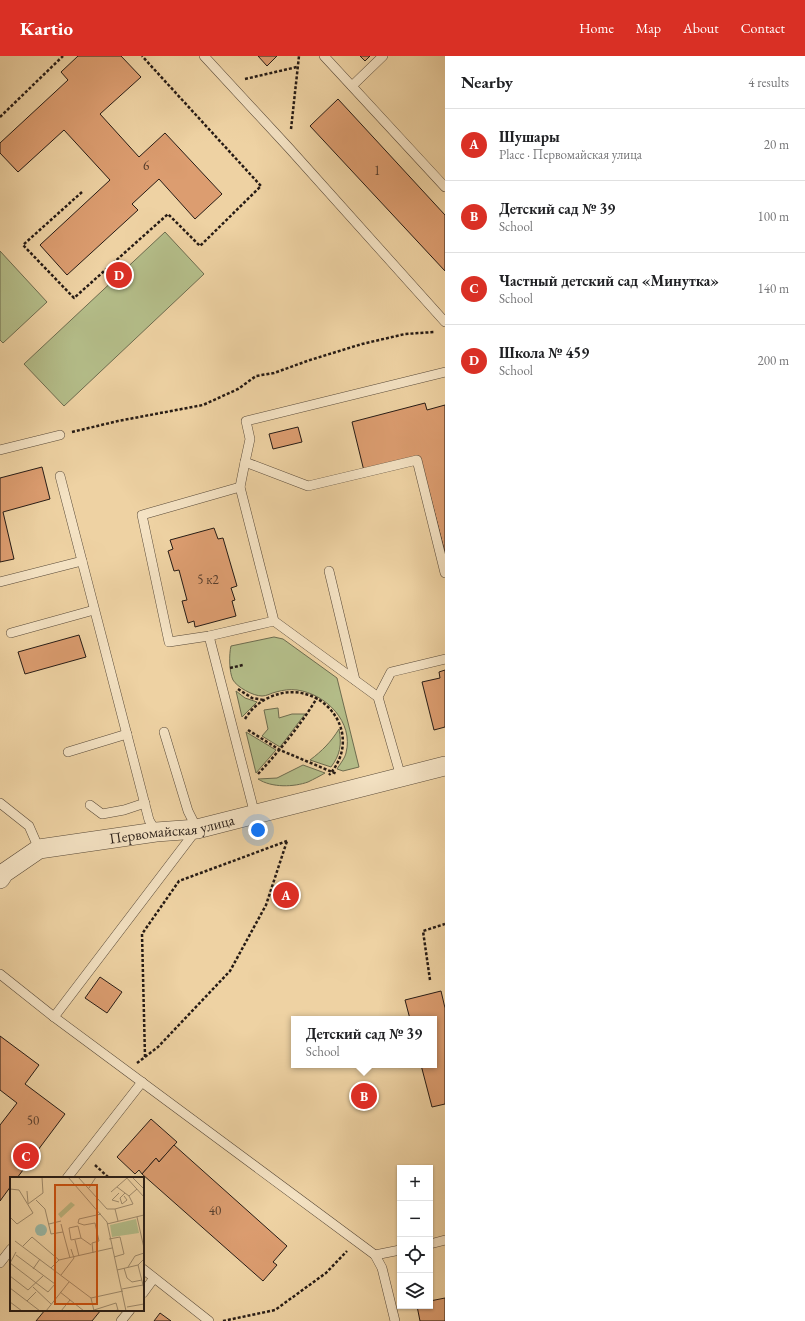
<!DOCTYPE html>
<html lang="en">
<head>
<meta charset="utf-8">
<style>
  :root { --surface:#fff; --page:#f6f6f6; --text:#202124; --muted:#757577; --line:#e0e0e0; --accent:#d93025 }
  body { margin:0; font-family:"EB Garamond",serif; background:var(--page); color:var(--text) }
  .controls { position:absolute; right:12px; bottom:12px; display:grid; overflow:hidden; border-radius:0px; box-shadow:0 1px 3px #0004 }
  .controls button { width:36px; height:36px; display:grid; place-items:center; padding:0; border:0; border-bottom:1px solid var(--line); background:var(--surface); color:var(--text); font:20px sans-serif }
  .you { position:absolute; left:258px; top:774px; width:14px; height:14px; margin:-10px; border:3px solid #fff; border-radius:50%; background:#1a73e8; box-shadow:0 0 0 6px #1a73e833 }
  .badge { display:grid; place-items:center; width:26px; height:26px; border-radius:50%; background:var(--accent); color:#fff; font-size:13px; font-weight:700 }
  .pin { position:absolute; translate:-50% -50%; border:2px solid #fff; box-shadow:0 1px 4px #0006 }
  .popup { position:absolute; left:291px; top:960px; width:146px; height:52px; box-sizing:border-box; display:grid; place-content:center; border-radius:0px; background:var(--surface); filter:drop-shadow(0 1px 3px #0005); font-size:13px; white-space:nowrap; color:var(--muted) }
  .popup b { font-size:15px; color:var(--text) }
  .popup::after { content:''; position:absolute; left:50%; top:100%; margin-left:-8px; border:8px solid transparent; border-top-color:var(--surface) }
  .list { margin:0; padding:0; list-style:none }
  h2 { display:flex; justify-content:space-between; align-items:center; height:52px; margin:0; padding:0 16px; font-size:17px }
  h2 small { font-size:13px; font-weight:400; color:var(--muted) }
  .list li { display:grid; grid-template-columns:26px 1fr auto; gap:12px; align-items:center; box-sizing:border-box; height:72px; padding:0 16px; border-top:1px solid var(--line) }
  .list b { display:block; font-size:15px; white-space:nowrap }
  .list p { margin:0; font-size:13px; white-space:nowrap; color:var(--muted) }
  .list em { font-size:13px; font-style:normal; color:var(--muted) }
  .icon { flex:none; width:22px; height:22px; fill:none; stroke:currentColor; stroke-width:2; stroke-linecap:round; stroke-linejoin:round }
  .map { position:relative; flex:none; width:445px; height:1265px; overflow:hidden }
  header { display:flex; align-items:center; gap:24px; box-sizing:border-box; height:56px; padding:0 20px; background:var(--accent); color:#fff }
  header strong { font-size:19px }
  nav { display:flex; gap:22px; margin-inline-start:auto; font-size:14px }
  main { display:flex }
  aside { flex:1; background:var(--surface) }
  .map>svg:first-child { display:block }
  .green { fill:#b4bd89; stroke:#6d6c4f }
  .building { fill:#dc9d70; stroke:#261b15 }
  .lines { fill:none; stroke-linecap:round; stroke-linejoin:round }
  .lane-casing { stroke:#584938; stroke-width:10 }
  .street-casing { stroke:#584938; stroke-width:20 }
  .path { stroke:#261b15; stroke-width:2.5; stroke-dasharray:3 2; stroke-linecap:butt }
  .lane { stroke:#f4e2c3; stroke-width:9 }
  .street { stroke:#f4e2c3; stroke-width:19 }
  .labels { text-anchor:middle; stroke-width:3.5; stroke-linejoin:round; paint-order:stroke }
  .number-label { font-size:13px; fill:#543c2c }
  .street-label { font-size:15px; fill:#261b15; stroke:#f4e2c3 }
  .inset-road { fill:none; stroke:#9e896a; stroke-width:1 }
  .view { fill:#cb500d; fill-opacity:0.15; stroke:#cb500d; stroke-width:2 }
  .inset-edge { fill:none; stroke:#261b15; stroke-width:2 }
</style>
</head>
<body>
<header>
<strong>Kartio</strong>
<nav><a>Home</a><a>Map</a><a>About</a><a>Contact</a></nav>
</header>
<main>
<div class="map">
<svg width="445" height="1265" viewBox="0 0 445 1265">
  <rect width="100%" height="100%" fill="#eed2a3"/>
  <filter id="stains"><feTurbulence type="fractalNoise" baseFrequency=".005" numOctaves="4"/><feColorMatrix values="0 0 0 0 .2 0 0 0 0 .09 0 0 0 0 .02 0 0 0 .5 -.17"/></filter>
  <radialGradient id="worn" r=".72"><stop offset=".6" stop-color="#630" stop-opacity="0"/><stop offset="1" stop-color="#630" stop-opacity=".3"/></radialGradient>
  <!-- green -->
  <g class="green">
    <path d="M 165,176 L 204,218 L 64,350 L 24,308 Z"/>
    <path d="M 0,195 L 47,246 L 3,287 L 0,284 Z"/>
    <path d="M 274,581 L 283,583 L 337,622 L 359,711 L 343,715 L 337,713 C 340,708 345,702 346,697 C 354,666 326,638 297,634 C 290,633 283,634 276,636 C 271,637 267,640 262,640 C 253,640 237,631 233,624 C 229,616 229,598 231,590 Z"/>
    <path d="M 236,635 L 245,642 L 257,646 L 242,661 Z"/>
    <path d="M 278,652 L 279,662 L 292,658 L 305,658 L 280,691 L 262,680 L 268,673 L 264,654 Z"/>
    <path d="M 339,673 C 342,689 340,699 331,711 L 310,704 C 322,695 331,686 339,673 Z"/>
    <path d="M 246,676 L 276,694 L 256,717 Z"/>
    <path d="M 303,709 L 325,717 C 320,720 314,723 308,726 C 294,731 272,732 258,723 L 277,722 Z"/>
  </g>
  <!-- building -->
  <g class="building">
    <path d="M 78,0 L 121,0 L 141,21 L 100,58 L 139,101 L 165,77 L 222,138 L 195,163 L 159,123 L 132,148 L 138,154 L 67,219 L 40,189 L 110,124 L 64,74 L 18,116 L 0,97 L 0,87 L 68,24 L 61,16 Z"/>
    <path d="M 258,0 L 277,0 L 267,10 Z"/>
    <path d="M 360,0 L 370,0 L 365,5 Z"/>
    <path d="M 338,43 L 445,159 L 445,215 L 310,70 Z"/>
    <path d="M 425,347 L 427,354 L 445,349 L 445,497 L 420,401 L 364,415 L 352,366 Z"/>
    <path d="M 298,371 L 302,386 L 273,393 L 269,378 Z"/>
    <path d="M 42,411 L 50,443 L 3,456 L 14,503 L 0,506 L 0,422 Z"/>
    <path d="M 214,472 L 218,483 L 223,482 L 237,530 L 231,532 L 235,544 L 232,545 L 236,560 L 195,571 L 194,565 L 188,567 L 182,545 L 187,544 L 179,514 L 174,515 L 168,495 L 173,493 L 170,484 Z"/>
    <path d="M 79,579 L 86,601 L 25,618 L 18,596 Z"/>
    <path d="M 445,614 L 445,671 L 434,674 L 422,626 L 440,622 L 439,616 Z"/>
    <path d="M 100,921 L 122,936 L 107,957 L 85,942 Z"/>
    <path d="M 441,935 L 445,952 L 445,1048 L 432,1051 L 421,1009 L 434,1009 L 434,963 L 410,963 L 405,944 Z"/>
    <path d="M 0,980 L 39,1009 L 25,1028 L 65,1058 L 17,1122 L 11,1122 L 11,1130 L 0,1145 L 0,1069 L 17,1047 L 0,1034 Z"/>
    <path d="M 151,1063 L 177,1086 L 159,1106 L 156,1102 L 142,1118 L 139,1114 L 135,1118 L 117,1101 Z"/>
    <path d="M 174,1089 L 287,1190 L 273,1206 L 277,1209 L 263,1225 L 142,1118 L 156,1102 L 159,1106 Z"/>
    <path d="M 445,1242 L 445,1265 L 420,1265 L 417,1250 L 430,1250 L 430,1245 Z"/>
    <path d="M 45,1254 L 101,1254 L 92,1265 L 36,1265 Z"/>
    <path d="M 160,1257 L 171,1265 L 154,1265 Z"/>
  </g>
  <g class="lines">
    <!-- lane casing -->
    <g class="lane-casing">
      <g id="lane">
        <path d="M 204,0 L 289,92 L 445,266"/>
        <path d="M 324,0 L 445,131"/>
        <path d="M 352,30 L 383,0"/>
        <path d="M 445,316 L 246,365 L 250,383 L 245,406 L 308,430 L 417,404 L 445,517"/>
        <path d="M 0,394 L 60,379"/>
        <path d="M 245,406 L 240,431 L 274,565 L 378,641"/>
        <path d="M 240,431 L 142,459 L 169,586 L 209,580 L 274,565"/>
        <path d="M 82,505 L 149,764 L 156,776"/>
        <path d="M 329,515 L 355,624"/>
        <path d="M 0,526 L 82,505 L 60,420"/>
        <path d="M 11,577 L 94,554"/>
        <path d="M 209,580 L 255,759"/>
        <path d="M 68,696 L 127,678"/>
        <path d="M 401,721 L 378,641 L 391,616 L 445,603"/>
        <path d="M 0,747 L 29,770 L 39,793"/>
        <path d="M 90,749 L 102,758 L 124,754 L 145,747"/>
        <path d="M 0,918 L 54,961 L 375,1199 L 382,1212 L 395,1265"/>
        <path d="M 54,961 L 197,773 L 188,755 L 164,676"/>
        <path d="M 67,1122 L 142,1026"/>
        <path d="M 430,1188 L 445,1184"/>
        <path d="M 375,1199 L 400,1194"/>
        <path d="M 0,1207 L 11,1193"/>
        <path d="M 143,1213 L 209,1265"/>
        <path d="M 143,1237 L 154,1222"/>
        <path d="M 121,1265 L 130,1254"/>
      </g>
    </g>
    <!-- street casing -->
    <g class="street-casing">
      <g id="street">
        <path id="s1" d="M 0,823 L 4,817 L 39,793 L 156,776 L 197,773 L 445,710"/>
      </g>
    </g>
    <!-- path -->
    <g class="path">
      <path d="M 245,23 L 297,11"/>
      <path d="M 0,61 L 63,0"/>
      <path d="M 291,73 L 299,0"/>
      <path d="M 82,136 L 23,189 L 74,242 L 168,158 L 200,190 L 261,130 L 142,0"/>
      <path d="M 72,376 L 118,365 L 203,349 L 238,333 L 256,320 L 274,317 L 310,304 L 362,288 L 405,278 L 434,276"/>
      <path d="M 230,612 L 243,609"/>
      <path d="M 238,633 L 252,642 L 264,644"/>
      <path d="M 245,663 C 251,653 259,646 270,641 C 320,619 367,677 329,719"/>
      <path d="M 248,674 L 280,694 L 337,718"/>
      <path d="M 258,718 C 280,694 300,670 317,642"/>
      <path d="M 430,924 L 423,875 L 445,868"/>
      <path d="M 145,1001 L 142,878 L 179,825 L 287,785"/>
      <path d="M 137,1007 L 158,991 L 230,915 L 266,849 L 287,785"/>
      <path d="M 95,1109 L 109,1122"/>
      <path d="M 223,1265 L 275,1254 L 326,1217 L 347,1195"/>
    </g>
    <!-- lane -->
    <use href="#lane" class="lane"/>
    <!-- street -->
    <use href="#street" class="street"/>
  </g>
  <g class="labels">
    <!-- number labels -->
    <g class="number-label">
      <text x="146" y="114">6</text>
      <text x="377" y="119">1</text>
      <text x="208" y="528">5 к2</text>
      <text x="33" y="1069">50</text>
      <text x="215" y="1159">40</text>
    </g>
    <!-- street labels -->
    <g class="street-label">
      <text dy="5" stroke="none"><textPath href="#s1" startOffset="184">Первомайская улица</textPath></text>
    </g>
  </g>
  <!-- overview -->
  <g transform="translate(10 1121)">
    <rect width="134" height="134" fill="#eed2a3"/>
    <path d="M 61,25 L 65,28 L 51,41 L 48,37 ZM 126,42 L 129,56 L 102,60 L 100,48 Z" fill="#b4bd89"/>
    <path d="M25 53a6 6 0 1 1 12 0a6 6 0 1 1-12 0Z" fill="#99b8a6"/>
    <path class="inset-road" d="M 58,0 L 97,45 L 116,134M 68,0 L 97,32 L 105,32 L 108,44M 116,0 L 134,20M 122,0 L 134,12M 107,10 L 119,19 L 127,12M 79,11 L 86,0M 0,12 L 9,13 L 23,36 L 7,47 L 0,40M 17,14 L 18,26M 101,15 L 117,1M 109,16 L 102,23 L 109,25M 114,19 L 117,23 L 112,27 L 110,21 L 115,16M 26,23 L 35,32 L 41,57 L 53,55 L 51,47M 18,27 L 33,16 L 32,0M 105,32 L 123,27 L 119,19M 127,40 L 134,71M 39,47 L 51,44M 97,47 L 134,38M 68,49 L 59,51 L 61,63 L 71,61M 68,49 L 71,61 L 81,68M 53,55 L 60,81M 99,62 L 110,60 L 114,77 L 104,80M 65,63 L 69,79M 5,64 L 81,121 L 84,134M 13,69 L 22,60 L 49,83M 6,75 L 0,86 L 38,115 L 45,107 L 6,78M 83,76 L 82,66 L 89,64 L 85,46 L 74,48 L 68,46 L 69,42 L 91,37M 134,82 L 128,88 L 134,112M 118,90 L 125,79 L 134,76M 41,91 L 49,83 L 102,71M 114,91 L 117,101 L 122,105 L 132,103M 23,92 L 30,82M 107,93 L 128,88M 51,98 L 64,81 L 61,72M 0,99 L 18,113 L 33,99M 23,110 L 41,127M 0,111 L 30,134M 112,112 L 133,108M 50,115 L 74,134M 81,121 L 113,114M 17,124 L 26,115M 0,125 L 12,134M 117,130 L 134,127M 84,133 L 106,126 L 108,133 L 103,134M 36,134 L 59,105M 51,134 L 60,123"/>
    <path class="view" d="M 45,8 L 87,8 L 87,127 L 45,127 Z"/>
    <rect width="134" height="134" class="inset-edge"/>
  </g>
  <rect width="100%" height="100%" filter="url(#stains)"/>
  <rect width="100%" height="100%" fill="url(#worn)"/>
</svg>
<div class="controls">
<button>+</button>
<button>−</button>
<button><svg class="icon" aria-label="locate" viewBox="0 0 24 24"><circle cx="12" cy="12" r="6"/><path d="M12 2v4M12 18v4M2 12h4M18 12h4"/></svg></button>
<button><svg class="icon" aria-label="layers" viewBox="0 0 24 24"><path d="M12 4l9 5-9 5-9-5zM3 14l9 5 9-5"/></svg></button>
</div>
<div class="you"></div>
<div class="pin badge" style="left:286px;top:839px">A</div>
<div class="pin badge" style="left:364px;top:1040px">B</div>
<div class="popup"><b>Детский сад № 39</b>School</div>
<div class="pin badge" style="left:26px;top:1100px">C</div>
<div class="pin badge" style="left:119px;top:219px">D</div>
</div>
<aside>
<h2>Nearby<small>4 results</small></h2>
<ul class="list">
<li><span class="badge">A</span><div><b>Шушары</b><p>Place · Первомайская улица</p></div><em>20 m</em></li>
<li><span class="badge">B</span><div><b>Детский сад № 39</b><p>School</p></div><em>100 m</em></li>
<li><span class="badge">C</span><div><b>Частный детский сад «Минутка»</b><p>School</p></div><em>140 m</em></li>
<li><span class="badge">D</span><div><b>Школа № 459</b><p>School</p></div><em>200 m</em></li>
</ul>
</aside>
</main>
</body>
</html>
